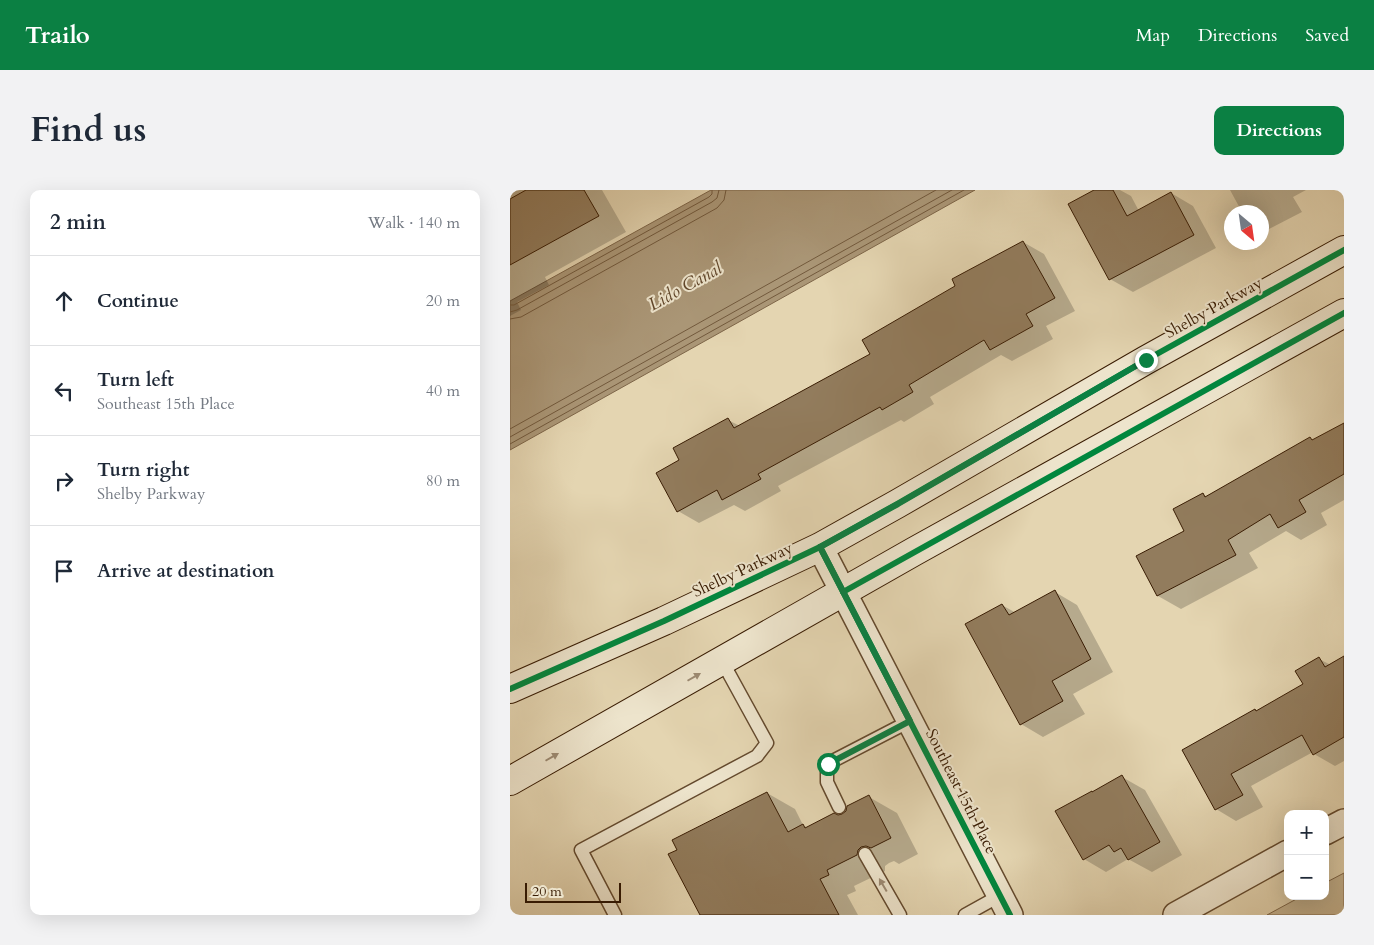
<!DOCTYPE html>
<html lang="en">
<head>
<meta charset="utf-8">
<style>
  :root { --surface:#fff; --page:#f2f2f3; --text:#1f2937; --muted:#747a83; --line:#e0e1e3; --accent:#0b8043 }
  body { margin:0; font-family:Cardo,serif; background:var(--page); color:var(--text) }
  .controls { position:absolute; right:15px; bottom:15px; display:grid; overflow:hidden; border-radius:10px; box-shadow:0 5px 20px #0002 }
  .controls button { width:45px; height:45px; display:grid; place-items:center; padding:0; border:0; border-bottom:1px solid var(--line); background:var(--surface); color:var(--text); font:25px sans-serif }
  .compass { position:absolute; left:714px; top:15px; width:45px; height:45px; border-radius:50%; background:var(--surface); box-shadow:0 5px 20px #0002; rotate:151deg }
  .scale { position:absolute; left:15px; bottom:12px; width:96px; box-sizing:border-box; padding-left:5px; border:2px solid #391c03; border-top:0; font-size:14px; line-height:18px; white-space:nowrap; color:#391c03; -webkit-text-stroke:4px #ede4cc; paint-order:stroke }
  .stop { position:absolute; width:15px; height:15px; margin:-11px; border:4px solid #0b8043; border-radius:50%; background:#fff }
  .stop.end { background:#0b8043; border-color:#fff; box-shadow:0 1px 5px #0008 }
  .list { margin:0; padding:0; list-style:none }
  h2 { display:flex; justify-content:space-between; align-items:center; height:65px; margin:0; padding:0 20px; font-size:21px }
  h2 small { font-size:16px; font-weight:400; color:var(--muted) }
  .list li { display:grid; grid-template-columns:32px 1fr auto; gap:15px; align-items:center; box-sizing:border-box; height:90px; padding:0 20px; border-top:1px solid var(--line) }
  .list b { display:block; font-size:19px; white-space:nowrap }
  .list p { margin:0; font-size:16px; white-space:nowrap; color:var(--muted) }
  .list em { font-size:16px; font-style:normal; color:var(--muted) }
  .icon { flex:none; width:28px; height:28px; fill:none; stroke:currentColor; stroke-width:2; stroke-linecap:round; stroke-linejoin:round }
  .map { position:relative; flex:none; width:834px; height:725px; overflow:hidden; border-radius:10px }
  header { display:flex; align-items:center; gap:30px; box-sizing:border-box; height:70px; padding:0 25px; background:var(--accent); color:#fff }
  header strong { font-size:24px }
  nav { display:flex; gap:28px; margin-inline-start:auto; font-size:18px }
  .intro { display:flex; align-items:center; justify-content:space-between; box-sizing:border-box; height:120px; padding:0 30px }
  h1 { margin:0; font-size:35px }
  .button { padding:12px 22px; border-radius:10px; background:var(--accent); color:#fff; font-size:18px; font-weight:700 }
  main { display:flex; gap:30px; padding:0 30px }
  aside { flex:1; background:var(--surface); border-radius:10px; box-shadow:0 5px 20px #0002 }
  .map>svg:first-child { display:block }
  .green { fill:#c7b693; stroke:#80694b }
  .water { fill:#aa9676; stroke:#7d6548 }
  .shadow { fill:#0003 }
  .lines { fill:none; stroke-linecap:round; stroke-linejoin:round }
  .shore { stroke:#72593c; stroke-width:1 }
  .building { fill:#927c5d; stroke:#391c03 }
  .lane-casing { stroke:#644a2e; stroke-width:15 }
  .street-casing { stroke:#644a2e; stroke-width:28 }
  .secondary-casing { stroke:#391c03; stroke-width:30 }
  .lane { stroke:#ede4cc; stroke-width:12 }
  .street { stroke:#ede4cc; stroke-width:25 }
  .secondary { stroke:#ede4cc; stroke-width:28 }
  .cycleway-casing { stroke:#ede4cc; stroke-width:9 }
  .cycleway { stroke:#00873e; stroke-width:6 }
  .oneway { fill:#9c8a72 }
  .route { stroke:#0b8043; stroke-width:6 }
  .labels { text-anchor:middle; stroke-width:4; stroke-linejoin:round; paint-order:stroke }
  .street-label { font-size:16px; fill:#391c03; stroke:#ede4cc }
  .water-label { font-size:18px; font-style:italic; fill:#61472b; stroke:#ede4cc }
</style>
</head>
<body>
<header>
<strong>Trailo</strong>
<nav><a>Map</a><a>Directions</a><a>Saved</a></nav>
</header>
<div class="intro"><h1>Find us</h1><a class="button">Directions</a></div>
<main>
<aside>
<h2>2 min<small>Walk · 140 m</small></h2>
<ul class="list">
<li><svg class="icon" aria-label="ahead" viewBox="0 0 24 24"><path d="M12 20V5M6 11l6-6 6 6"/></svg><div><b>Continue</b></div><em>20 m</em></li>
<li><svg class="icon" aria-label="left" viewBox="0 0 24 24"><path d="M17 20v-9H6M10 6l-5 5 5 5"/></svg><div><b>Turn left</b><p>Southeast 15th Place</p></div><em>40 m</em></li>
<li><svg class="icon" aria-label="right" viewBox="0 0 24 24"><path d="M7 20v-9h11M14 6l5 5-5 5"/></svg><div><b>Turn right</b><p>Shelby Parkway</p></div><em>80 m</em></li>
<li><svg class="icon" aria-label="arrive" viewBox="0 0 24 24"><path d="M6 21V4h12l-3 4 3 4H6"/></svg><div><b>Arrive at destination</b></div></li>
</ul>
</aside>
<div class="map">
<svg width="834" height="725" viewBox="0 0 834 725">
  <rect width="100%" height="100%" fill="#e4d5b1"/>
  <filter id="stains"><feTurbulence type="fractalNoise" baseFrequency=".004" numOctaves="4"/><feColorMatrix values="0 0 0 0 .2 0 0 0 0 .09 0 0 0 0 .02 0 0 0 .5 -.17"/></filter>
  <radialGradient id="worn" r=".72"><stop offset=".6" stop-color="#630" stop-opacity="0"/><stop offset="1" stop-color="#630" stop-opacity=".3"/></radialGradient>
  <!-- green -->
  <path class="green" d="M 834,683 L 834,725 L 757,725 L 792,706 L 815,706 L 815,693 Z"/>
  <!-- water -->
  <path class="water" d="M 201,0 L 465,0 L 0,260 L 0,111 Z"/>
  <!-- shadow -->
  <g class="shadow">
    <path d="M 0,0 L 92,0 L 116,42 L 35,87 L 39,95 L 7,112 L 11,120 L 0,126 Z"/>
    <path d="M 586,0 L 610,0 L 621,6 L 629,21 L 661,3 L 683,16 L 706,58 L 623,102 L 600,89 L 560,14 Z"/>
    <path d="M 720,0 L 796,0 L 783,7 L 792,22 L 757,40 L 752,37 L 752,22 L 732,22 Z"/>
    <path d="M 513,52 L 534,64 L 565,121 L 536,136 L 543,149 L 502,171 L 491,165 L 420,207 L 424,214 L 394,232 L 391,230 L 268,296 L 271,301 L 235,321 L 224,315 L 189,333 L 168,321 L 171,271 L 218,230 L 230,236 L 362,164 L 447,96 Z"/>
    <path d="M 834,234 L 834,310 L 811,323 L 817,335 L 791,350 L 776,341 L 739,363 L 748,378 L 671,419 L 648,406 L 628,367 L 676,342 L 693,304 L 697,307 L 800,248 L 803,251 Z"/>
    <path d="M 545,402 L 567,415 L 603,482 L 563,504 L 575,524 L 533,547 L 511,534 L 492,415 L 506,423 Z"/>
    <path d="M 834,467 L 834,571 L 825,576 L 804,564 L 803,562 L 741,596 L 753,617 L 726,631 L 706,619 L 745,520 L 748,522 L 794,495 L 809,469 L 821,475 Z"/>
    <path d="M 612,587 L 635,600 L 672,665 L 642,682 L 618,669 L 596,682 L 574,669 Z"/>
    <path d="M 257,603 L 285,619 L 293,635 L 298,638 L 333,626 L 359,607 L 387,623 L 408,664 L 389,674 L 384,671 L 379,673 L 375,676 L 375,681 L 344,696 L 346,701 L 337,705 L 348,725 L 191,725 L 169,660 Z"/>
  </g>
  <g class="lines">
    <!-- shore -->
    <g class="shore">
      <path d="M 0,115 L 4,115 L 199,7 L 202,4 L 202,0"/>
      <path d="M 0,122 L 7,120 L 202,12 L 207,8 L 209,0"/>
      <path d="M 0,129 L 11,127 L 207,18 L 214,10 L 216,0"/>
      <path d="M 0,239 L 426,0"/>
      <path d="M 0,247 L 442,0"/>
      <path d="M 0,254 L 454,0"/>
    </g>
  </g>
  <!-- building -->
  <g class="building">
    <path d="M 16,0 L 74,0 L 89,26 L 0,75 L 0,9 Z"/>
    <path d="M 584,0 L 603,0 L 617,26 L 661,2 L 684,45 L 599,90 L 558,14 Z"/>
    <path d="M 513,51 L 545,108 L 516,124 L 523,136 L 480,160 L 474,150 L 399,195 L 403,202 L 372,220 L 370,217 L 248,284 L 251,289 L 212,310 L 207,300 L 167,322 L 146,283 L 169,270 L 163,258 L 218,228 L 224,238 L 360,164 L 352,150 L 445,96 L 442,89 Z"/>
    <path d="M 834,233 L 834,284 L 789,310 L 796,322 L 768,338 L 760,324 L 718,350 L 726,365 L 647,406 L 626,366 L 674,341 L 663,319 L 693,303 L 695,307 L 800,247 L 802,250 Z"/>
    <path d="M 545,400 L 581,469 L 542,491 L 553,511 L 510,535 L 455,434 L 492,414 L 499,425 Z"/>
    <path d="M 834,466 L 834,547 L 803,565 L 792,545 L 721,584 L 733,605 L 705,620 L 672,560 L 745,519 L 746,521 L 793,494 L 785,481 L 809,467 L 815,477 Z"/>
    <path d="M 612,585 L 650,652 L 618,670 L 611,658 L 604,662 L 599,655 L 573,670 L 545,621 L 582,601 L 582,602 Z"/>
    <path d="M 257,602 L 278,642 L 293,634 L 295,638 L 324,623 L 328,625 L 332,624 L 336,621 L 337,616 L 359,605 L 381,648 L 361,658 L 356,656 L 351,657 L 348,660 L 347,665 L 317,680 L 319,685 L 310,689 L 329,725 L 190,725 L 158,664 L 167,660 L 162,650 Z"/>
  </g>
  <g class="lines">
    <!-- lane casing -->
    <g class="lane-casing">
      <g id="lane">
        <path d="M 329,617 L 317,592 L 317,574 L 400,531"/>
        <path d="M 355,664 L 390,725"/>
        <path d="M 105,725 L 71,660 L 247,566 L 257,553 L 212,471"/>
        <path d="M 455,725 L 491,705"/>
      </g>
    </g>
    <!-- street casing -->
    <g class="street-casing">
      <g id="street">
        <path d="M 310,357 L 500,725"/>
        <path d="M 815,642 L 834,632"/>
        <path d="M 666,725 L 778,663"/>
      </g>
    </g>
    <!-- secondary casing -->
    <g class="secondary-casing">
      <g id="secondary">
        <path d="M 0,499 L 154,431 L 310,357 L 387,314 L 636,170 L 834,60"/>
        <path d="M 0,591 L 405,361 L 834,123"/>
      </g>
    </g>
    <!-- lane -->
    <use href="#lane" class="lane"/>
    <!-- street -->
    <use href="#street" class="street"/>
    <!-- secondary -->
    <use href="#secondary" class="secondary"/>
    <!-- cycleway casing -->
    <g class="cycleway-casing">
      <g id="cycleway">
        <path d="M 310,357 L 500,725"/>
        <path d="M 333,402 L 834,123"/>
        <path d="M 0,499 L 154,431 L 310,357 L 387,314 L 636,170 L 834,60"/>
      </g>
    </g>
    <!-- cycleway -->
    <use href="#cycleway" class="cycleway"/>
  </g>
  <!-- one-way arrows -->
  <defs><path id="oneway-solid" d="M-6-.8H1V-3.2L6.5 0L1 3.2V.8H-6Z" transform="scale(1.25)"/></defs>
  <g class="oneway">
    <use href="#oneway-solid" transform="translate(184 487) rotate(-30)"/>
    <use href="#oneway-solid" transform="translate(42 567) rotate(-30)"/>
    <use href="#oneway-solid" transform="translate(373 695) rotate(-120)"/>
  </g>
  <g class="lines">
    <!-- route -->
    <path class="route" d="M 318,574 L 400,531 L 310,357 L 388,314 L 636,170"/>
  </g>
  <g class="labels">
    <!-- street labels -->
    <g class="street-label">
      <text transform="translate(703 117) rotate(-29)" y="6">Shelby Parkway</text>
      <text transform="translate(232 379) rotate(-25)" y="6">Shelby Parkway</text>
      <text transform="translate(452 601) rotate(63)" y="6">Southeast 15th Place</text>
    </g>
    <!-- water labels -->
    <g class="water-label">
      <text transform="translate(175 96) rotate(-29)" y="6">Lido Canal</text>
    </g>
  </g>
  <rect width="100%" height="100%" filter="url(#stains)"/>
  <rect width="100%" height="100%" fill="url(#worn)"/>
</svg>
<div class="controls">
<button>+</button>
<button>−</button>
</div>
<svg class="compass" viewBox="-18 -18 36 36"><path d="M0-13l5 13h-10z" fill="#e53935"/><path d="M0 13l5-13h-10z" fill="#747a83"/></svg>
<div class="scale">20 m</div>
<div class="stop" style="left:318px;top:574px"></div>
<div class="stop end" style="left:636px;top:170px"></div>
</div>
</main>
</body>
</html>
